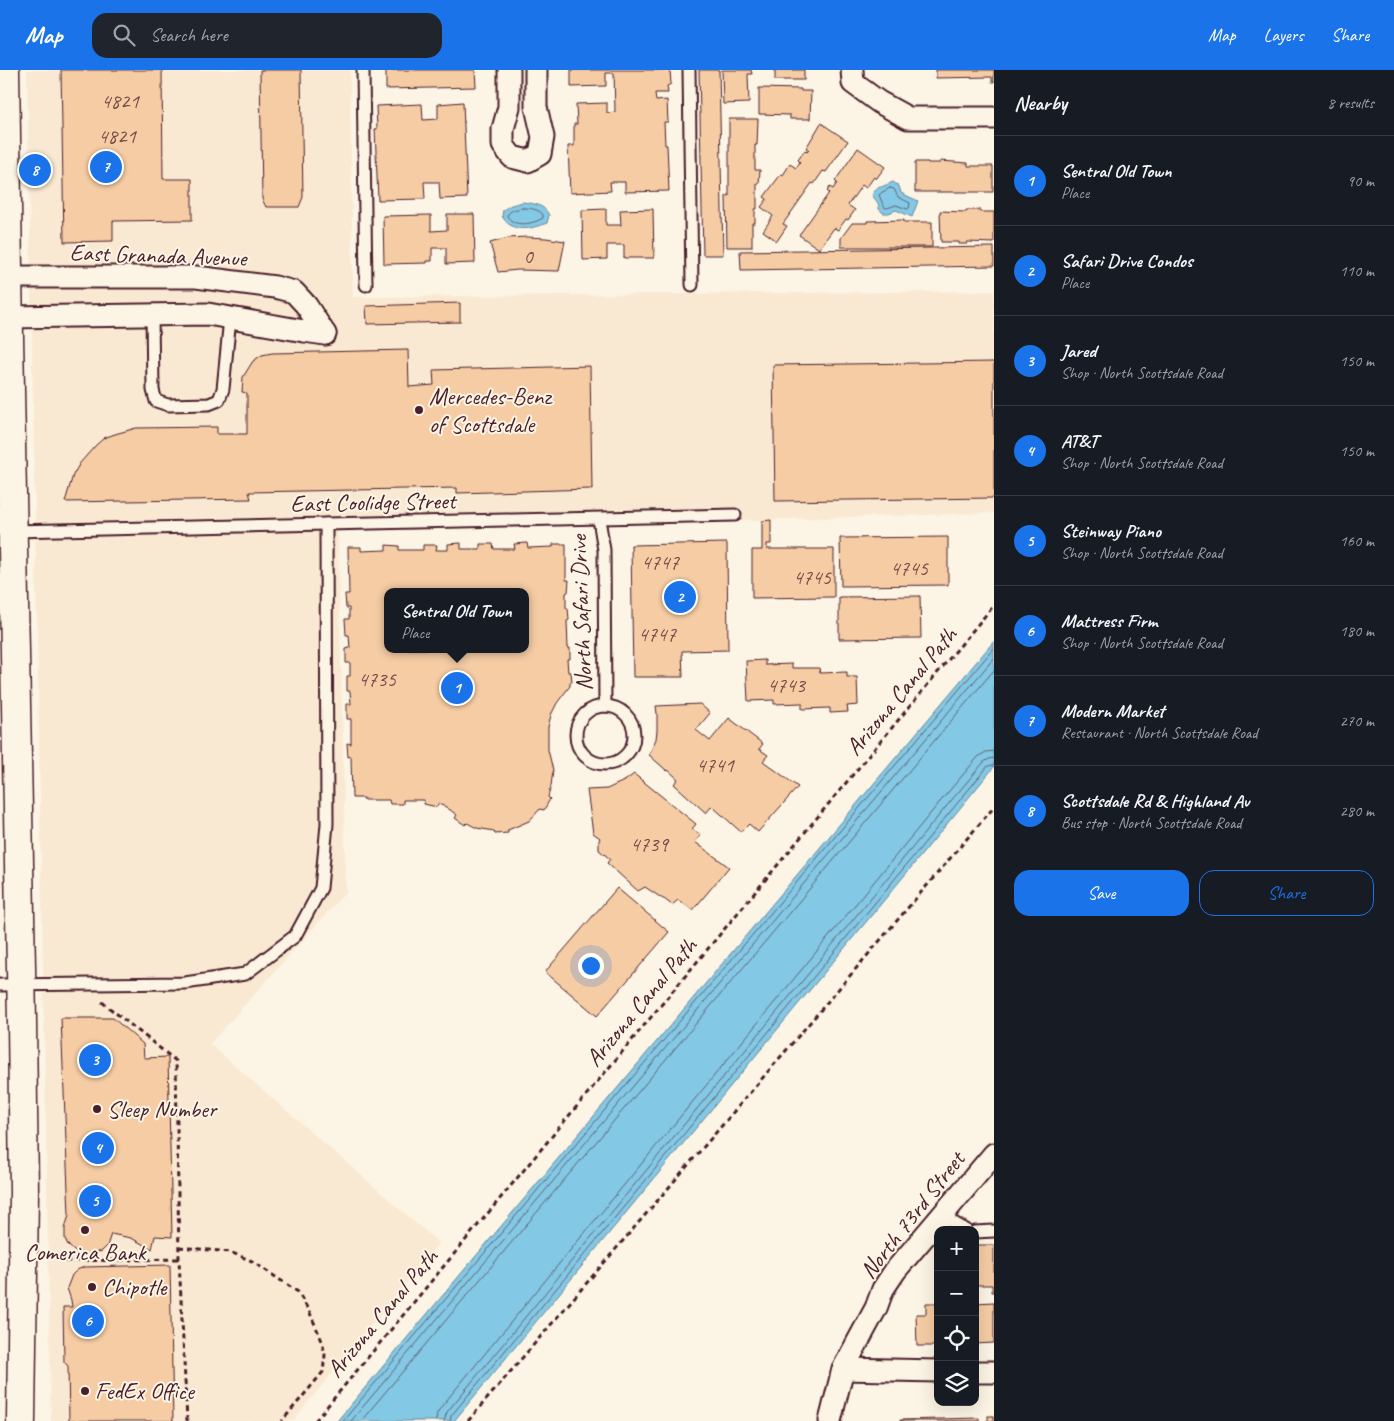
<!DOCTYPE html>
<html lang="en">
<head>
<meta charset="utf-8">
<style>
  :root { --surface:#171b24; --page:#20242c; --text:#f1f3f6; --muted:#9ea1a6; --line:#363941; --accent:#1a73e8 }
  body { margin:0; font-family:Caveat,sans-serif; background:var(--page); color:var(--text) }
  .controls { position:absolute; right:15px; bottom:15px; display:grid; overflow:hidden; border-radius:10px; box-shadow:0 5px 20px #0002 }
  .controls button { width:45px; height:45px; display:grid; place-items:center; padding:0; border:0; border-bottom:1px solid var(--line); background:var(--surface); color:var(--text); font:25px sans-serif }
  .you { position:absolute; left:590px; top:895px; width:18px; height:18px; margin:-12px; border:4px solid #fff; border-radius:50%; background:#1a73e8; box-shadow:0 0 0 8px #1a73e833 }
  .badge { display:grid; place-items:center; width:32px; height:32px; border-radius:50%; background:var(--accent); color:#fff; font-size:16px; font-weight:700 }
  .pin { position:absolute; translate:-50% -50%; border:2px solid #fff; box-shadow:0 1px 5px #0006 }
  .popup { position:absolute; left:384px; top:518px; width:145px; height:65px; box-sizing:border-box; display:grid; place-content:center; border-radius:10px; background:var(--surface); filter:drop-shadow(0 1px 4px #0005); font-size:16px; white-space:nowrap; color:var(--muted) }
  .popup b { font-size:19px; color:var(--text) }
  .popup::after { content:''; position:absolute; left:50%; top:100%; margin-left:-10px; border:10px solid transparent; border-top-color:var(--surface) }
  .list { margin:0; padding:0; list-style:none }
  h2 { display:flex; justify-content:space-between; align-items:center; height:65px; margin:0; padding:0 20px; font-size:21px }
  h2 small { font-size:16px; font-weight:400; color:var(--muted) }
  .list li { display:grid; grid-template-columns:32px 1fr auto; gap:15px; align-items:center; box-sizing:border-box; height:90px; padding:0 20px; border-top:1px solid var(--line) }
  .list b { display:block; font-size:19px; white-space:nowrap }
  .list p { margin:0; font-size:16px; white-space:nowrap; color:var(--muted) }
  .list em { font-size:16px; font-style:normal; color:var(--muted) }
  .actions { display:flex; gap:10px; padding:15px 20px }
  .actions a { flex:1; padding:11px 0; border:1px solid var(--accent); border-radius:15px; text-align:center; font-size:18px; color:var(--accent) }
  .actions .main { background:var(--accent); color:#fff }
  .icon { flex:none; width:28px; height:28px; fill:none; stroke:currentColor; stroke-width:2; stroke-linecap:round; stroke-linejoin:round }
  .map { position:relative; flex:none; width:994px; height:1351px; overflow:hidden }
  header { display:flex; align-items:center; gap:30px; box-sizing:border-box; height:70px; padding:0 25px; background:var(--accent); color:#fff }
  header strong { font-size:24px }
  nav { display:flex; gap:28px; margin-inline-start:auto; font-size:18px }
  .search { width:350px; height:45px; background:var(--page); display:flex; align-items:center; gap:12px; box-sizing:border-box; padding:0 18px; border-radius:15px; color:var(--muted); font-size:19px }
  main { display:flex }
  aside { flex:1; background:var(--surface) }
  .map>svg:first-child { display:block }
  .built { fill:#fae9d2 }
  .water { fill:#83c8e4; stroke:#6c849a }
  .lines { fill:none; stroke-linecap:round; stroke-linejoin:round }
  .shore { stroke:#616375; stroke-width:1 }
  .building { fill:#f5cca4; stroke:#4a1f2b; fill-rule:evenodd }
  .service-casing { stroke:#4a1f2b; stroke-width:15 }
  .minor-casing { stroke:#4a1f2b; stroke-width:25 }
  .primary-casing { stroke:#4a1f2b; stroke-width:31 }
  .path { stroke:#4a1f2b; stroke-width:3; stroke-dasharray:5 4; stroke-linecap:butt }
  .service { stroke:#fcf5e5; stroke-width:11 }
  .minor { stroke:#fcf5e5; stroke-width:21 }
  .primary { stroke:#fcf5e5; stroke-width:28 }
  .poi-dot { fill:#4a1f2b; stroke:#fcf5e5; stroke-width:2 }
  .labels { text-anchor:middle; stroke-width:4; stroke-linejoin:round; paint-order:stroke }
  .number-label { font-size:21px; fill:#754a49 }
  .street-label { font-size:24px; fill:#4a1f2b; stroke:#fcf5e5 }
  .poi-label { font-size:24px; fill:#4a1f2b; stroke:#fcf5e5; text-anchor:start }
</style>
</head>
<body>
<header>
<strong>Map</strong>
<div class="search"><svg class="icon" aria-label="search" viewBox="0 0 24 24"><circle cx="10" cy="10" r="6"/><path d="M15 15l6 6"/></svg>Search here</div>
<nav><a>Map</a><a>Layers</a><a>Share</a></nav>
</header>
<main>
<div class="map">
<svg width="994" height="1351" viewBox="0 0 994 1351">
  <rect width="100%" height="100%" fill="#fcf5e5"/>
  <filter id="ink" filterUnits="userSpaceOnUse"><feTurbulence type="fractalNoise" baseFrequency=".02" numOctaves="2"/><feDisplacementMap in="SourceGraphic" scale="10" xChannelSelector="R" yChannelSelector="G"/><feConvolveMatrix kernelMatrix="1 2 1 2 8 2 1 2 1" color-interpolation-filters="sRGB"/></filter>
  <g filter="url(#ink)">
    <!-- built -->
    <path class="built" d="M 27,0 L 350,0 L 353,227 L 994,221 L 994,443 L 338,462 L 346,822 L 210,974 L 439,1173 L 293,1351 L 51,1351 Z"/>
    <!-- water -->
    <g class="water">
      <path d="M 893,112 L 899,116 L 901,123 L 918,131 L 912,147 L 896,140 L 889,143 L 883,143 L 879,139 L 878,133 L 872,125 L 877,118 C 883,117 887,114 893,112 Z"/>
      <path d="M 523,132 C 535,134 543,134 549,145 L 547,153 C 531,159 512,164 502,146 L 503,140 L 511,135 Z"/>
      <path d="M 994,571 L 994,697 L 454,1351 L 337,1351 Z"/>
    </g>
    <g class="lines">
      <!-- shore -->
      <g class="shore">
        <path d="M 890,118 L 894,119 L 898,127 L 910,133 L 909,138 L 907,139 L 896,135 L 887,138 L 884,137 L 879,125 C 881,122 887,120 890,118 Z"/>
        <path d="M 523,138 C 530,138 539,139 543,145 L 543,148 C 533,154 514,158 507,146 C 509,140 517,139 523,138 Z"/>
        <path d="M 343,1351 L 994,578"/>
        <path d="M 351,1351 L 994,588"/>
        <path d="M 361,1351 L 994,600"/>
        <path d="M 436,1351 L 437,1343 L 441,1337 L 944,727 L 979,686 L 986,682 L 994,681"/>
        <path d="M 444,1351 L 447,1342 L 950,732 L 984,692 L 989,689 L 994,688"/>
        <path d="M 450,1351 L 451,1346 L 955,736 L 988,696 L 994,695"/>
      </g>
    </g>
    <!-- building -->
    <g class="building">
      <path d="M 61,0 L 162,0 L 163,109 L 192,109 L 192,150 L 113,151 L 113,171 L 64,172 Z"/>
      <path d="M 260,0 L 301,0 L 303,127 L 299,137 L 266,137 L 262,129 Z"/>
      <path d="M 386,0 L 475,0 L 476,17 L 386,19 Z"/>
      <path d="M 571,0 L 670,0 L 671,14 L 667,16 L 668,23 L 655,23 L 656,31 L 667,30 L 668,52 L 664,52 L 665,75 L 667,75 L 669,121 L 625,122 L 625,112 L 610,112 L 611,121 L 570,123 L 568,76 L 574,76 L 574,54 L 577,54 L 576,34 L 607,33 L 607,43 L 615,42 L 614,3 L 606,3 L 606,16 L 571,17 Z"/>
      <path d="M 699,0 L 719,0 L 723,185 L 703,185 Z"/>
      <path d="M 722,0 L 751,0 L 752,4 L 748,4 L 749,33 L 723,34 Z"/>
      <rect x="775" y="0" width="29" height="10"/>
      <path d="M 936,0 L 994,0 L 994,12 L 992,12 L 992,7 L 936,8 Z"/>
      <path d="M 759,18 L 801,19 L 801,21 L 811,21 L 810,49 L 790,49 L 790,45 L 759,44 Z"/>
      <path d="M 463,32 L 467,128 L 440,129 L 439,112 L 424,112 L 425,129 L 378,130 L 375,59 L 377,59 L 376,36 L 422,34 L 423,50 L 438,49 L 438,34 Z"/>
      <path d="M 729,49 L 758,49 L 757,75 L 755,75 L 755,100 L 760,100 L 759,114 L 757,114 L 757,139 L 755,139 L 755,153 L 752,153 L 752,177 L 727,177 L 726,126 L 729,126 Z"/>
      <path d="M 821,53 L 848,71 L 826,102 L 823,101 L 814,114 L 812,113 L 783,154 L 787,156 L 777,171 L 763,161 L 773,146 L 761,137 L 767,129 L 764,127 L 781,104 L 783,105 L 790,94 L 796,98 L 800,92 L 798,90 L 805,80 L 807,82 L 809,80 L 806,78 Z"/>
      <path d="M 858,78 L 885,97 L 876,109 L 874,107 L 866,118 L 862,115 L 848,135 L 855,140 L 848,150 L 846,149 L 838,160 L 834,158 L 819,179 L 799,165 L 829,123 L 827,121 L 830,117 L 833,119 L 837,113 L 835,111 Z"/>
      <path d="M 30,89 L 35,100 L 40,108 L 30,108 Z"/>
      <path d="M 940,91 L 968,93 L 968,96 L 993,96 L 993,122 L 915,122 L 915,92 L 928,92 L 928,93 L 940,93 Z"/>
      <path d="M 606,139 L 606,155 L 621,155 L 620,140 L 653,139 L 654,188 L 624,188 L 624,175 L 607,175 L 607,189 L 583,190 L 582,140 Z"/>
      <path d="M 966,140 L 980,140 L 980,142 L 994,142 L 994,173 L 967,172 L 967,174 L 959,174 L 959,172 L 941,172 L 940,141 L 966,142 Z"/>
      <path d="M 447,144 L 474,144 L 475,193 L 446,194 L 446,178 L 432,178 L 432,191 L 427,191 L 427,193 L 384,194 L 383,146 L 431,145 L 431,161 L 447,160 Z"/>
      <path d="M 904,150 L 904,152 L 932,152 L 932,177 L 841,177 L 841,168 L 852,153 L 867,153 L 867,151 Z"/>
      <path d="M 527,167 L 546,168 L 565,171 L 559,201 L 518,200 L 498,202 L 490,173 L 508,168 Z"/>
      <path d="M 994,177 L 994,196 L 741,200 L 740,181 Z"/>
      <path d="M 460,233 L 460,252 L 367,254 L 366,236 Z"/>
      <path d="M 408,280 L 409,317 L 434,315 L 433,300 L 590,296 L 592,419 L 457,423 L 457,418 L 249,422 L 251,429 L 65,432 L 73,405 L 80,393 L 96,375 L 104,368 L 115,364 L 136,358 L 217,357 L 217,364 L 247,364 L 247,323 L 242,322 L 243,307 L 253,291 L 262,285 L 272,283 Z"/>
      <path d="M 994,292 L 994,428 L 775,431 L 773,295 Z"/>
      <path d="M 771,450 L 771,474 L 767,474 L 767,479 L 834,479 L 834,527 L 752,528 L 752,480 L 762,480 L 762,451 Z"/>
      <path d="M 948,467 L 948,515 L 841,516 L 840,468 Z"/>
      <path d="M 461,473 L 461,479 L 480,479 L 480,474 L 493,474 L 494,479 L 515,479 L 514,474 L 527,473 L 528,478 L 553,477 L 553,474 L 566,474 L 566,510 L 569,510 L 568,522 L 566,523 L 566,538 L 568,538 L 569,550 L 567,551 L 568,578 L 570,578 L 570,589 L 567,589 L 568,602 L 571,602 L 572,612 L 570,612 L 570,616 L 557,633 L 551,645 L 548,657 L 548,680 L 553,700 L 551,716 L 548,727 L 550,729 L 544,740 L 540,739 L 529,751 L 508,760 L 508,763 L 495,764 L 494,761 L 477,758 L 467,753 L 465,755 L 455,748 L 457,745 L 446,737 L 438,734 L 437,737 L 424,734 L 424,730 L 403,730 L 403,734 L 390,734 L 389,730 L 364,730 L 364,728 L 352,728 L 351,686 L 348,687 L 347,673 L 351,674 L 351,649 L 347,649 L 347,634 L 351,634 L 350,621 L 347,621 L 347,606 L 350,606 L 350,593 L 346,593 L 346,579 L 350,578 L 349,565 L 346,565 L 345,549 L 349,549 L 349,538 L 346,538 L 345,524 L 349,524 L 348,477 L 361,477 L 361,481 L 386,480 L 386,475 L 399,476 L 399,480 L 423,480 L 423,475 L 437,475 L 436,480 L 448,480 L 448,474 ZM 388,522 L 526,522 L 526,579 L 388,579 Z"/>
      <path d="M 727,473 L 728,580 L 682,581 L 683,607 L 633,607 L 631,475 Z"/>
      <path d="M 920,526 L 921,568 L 839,569 L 839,527 Z"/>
      <path d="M 765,590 L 765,595 L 792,594 L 792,598 L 819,598 L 820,603 L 847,602 L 847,607 L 857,607 L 858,635 L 847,636 L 848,642 L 830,643 L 830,638 L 802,639 L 802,633 L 774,634 L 774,630 L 748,631 L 746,591 Z"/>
      <path d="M 700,634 L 710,643 L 696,660 L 710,671 L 729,648 L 763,674 L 759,679 L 768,685 L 763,691 L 798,717 L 758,762 L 749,754 L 741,762 L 712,736 L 706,743 L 674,714 L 678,709 L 668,700 L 667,701 L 649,685 L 656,669 L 657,661 L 657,644 L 656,636 Z"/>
      <path d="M 634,704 L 696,754 L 692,759 L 701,765 L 695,772 L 729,797 L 693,840 L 678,830 L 672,835 L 664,829 L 663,829 L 645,817 L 638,821 L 607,793 L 610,789 L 599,780 L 599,770 L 600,768 L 593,763 L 587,720 L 607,719 L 626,710 Z"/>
      <path d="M 617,818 L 669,862 L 597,946 L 545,902 Z"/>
      <path d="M 61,948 L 113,948 L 143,974 L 144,988 L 168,987 L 172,1167 L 155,1166 L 152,1179 L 131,1168 L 111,1164 L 107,1176 L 102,1181 L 87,1185 L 74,1181 L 68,1175 L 65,1169 L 65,1158 L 69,1145 Z"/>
      <path d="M 975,1175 L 994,1175 L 994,1222 L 992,1222 L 992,1215 L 975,1215 Z"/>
      <path d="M 170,1195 L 173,1351 L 69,1351 L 68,1296 L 64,1292 L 63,1237 L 72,1237 L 71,1230 L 67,1218 L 72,1205 L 77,1200 L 84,1197 Z"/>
      <path d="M 994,1232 L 994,1273 L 975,1274 L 975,1233 Z"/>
      <path d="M 926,1233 L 938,1233 L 938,1276 L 917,1276 L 916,1244 L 926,1244 Z"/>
      <rect x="988" y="1346" width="6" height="5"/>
      <path d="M 979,1348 L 979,1351 L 900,1351 L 900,1350 Z"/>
    </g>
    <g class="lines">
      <!-- service casing -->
      <g class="service-casing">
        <g id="service">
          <path d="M 363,0 L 366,215"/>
          <path d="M 689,0 L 692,215"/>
          <path d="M 152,244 L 153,320 L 156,331 L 168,335 L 209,334 L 219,330 L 223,319 L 230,248"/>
          <path d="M 599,449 L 604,480 L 605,636"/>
          <path d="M 13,461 L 735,445"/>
          <circle cx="605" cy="665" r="29"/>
          <path d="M 0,915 L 185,913 L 245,904 L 295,866 L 321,818 L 327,754 L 326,454"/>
          <path d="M 942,1146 L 966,1160"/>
          <path d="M 975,1162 L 994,1161"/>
        </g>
      </g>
      <!-- minor casing -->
      <g class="minor-casing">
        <g id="minor">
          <path d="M 509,0 L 509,37 L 503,59 L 503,75 L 512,87 L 528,91 L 540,84 L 543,67 L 536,37 L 536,0"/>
          <path d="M 852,0 L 853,13 L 879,32 L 908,48 L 994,48"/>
          <path d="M 8,207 L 196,207 L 275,217 L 294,222 L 306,235 L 325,264"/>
          <path d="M 8,247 L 208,244 L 304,261 L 325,264"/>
          <path d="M 843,1299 L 938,1301"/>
          <path d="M 975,1302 L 994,1302"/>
          <path d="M 830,1351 L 843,1299 L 876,1238 L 883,1219 L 895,1201 L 994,1084"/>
        </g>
      </g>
      <!-- primary casing -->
      <g class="primary-casing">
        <path id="primary" d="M 5,0 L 9,267 L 22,951 L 24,1123 L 21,1351"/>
      </g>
      <!-- path -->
      <g class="path">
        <path d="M 102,932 L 176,991 L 179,1189 L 187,1351"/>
        <path d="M 179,1177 L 230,1182 L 252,1191 L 298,1222 L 310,1243 L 322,1271 L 325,1285 L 323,1302 L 282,1351"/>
        <path d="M 58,1185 L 67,1191 L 179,1189"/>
        <path d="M 315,1351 L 994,535"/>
        <path d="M 468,1351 L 713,1066 L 994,737"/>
      </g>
      <!-- service -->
      <use href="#service" class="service"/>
      <!-- minor -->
      <use href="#minor" class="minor"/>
      <!-- primary -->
      <use href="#primary" class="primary"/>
    </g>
  </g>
  <!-- markers -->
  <g class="poi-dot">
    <circle cx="419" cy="340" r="5"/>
    <circle cx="97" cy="1039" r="5"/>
    <circle cx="85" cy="1160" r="5"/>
    <circle cx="92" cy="1217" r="5"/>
    <circle cx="85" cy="1321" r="5"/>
  </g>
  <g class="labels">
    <!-- number labels -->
    <g class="number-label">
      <text x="120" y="38">4821</text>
      <text x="117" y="73">4821</text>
      <text x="528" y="193">0</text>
      <text x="660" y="499">4747</text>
      <text x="909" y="505">4745</text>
      <text x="812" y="514">4745</text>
      <text x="657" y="571">4747</text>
      <text x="377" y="616">4735</text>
      <text x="786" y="622">4743</text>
      <text x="715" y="702">4741</text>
      <text x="649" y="781">4739</text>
    </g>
    <!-- street labels -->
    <g class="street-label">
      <text transform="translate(158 185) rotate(2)" y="8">East Granada Avenue</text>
      <text transform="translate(373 432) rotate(-1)" y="8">East Coolidge Street</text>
      <text transform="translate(581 543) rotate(-92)" y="8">North Safari Drive</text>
      <text transform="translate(901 621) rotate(-50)" y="8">Arizona Canal Path</text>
      <text transform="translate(641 932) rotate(-50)" y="8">Arizona Canal Path</text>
      <text transform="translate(912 1145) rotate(-52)" y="8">North 73rd Street</text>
      <text transform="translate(382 1243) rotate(-50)" y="8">Arizona Canal Path</text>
    </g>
    <!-- poi labels -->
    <g class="poi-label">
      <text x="429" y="334">Mercedes-Benz<tspan x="429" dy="28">of Scottsdale</tspan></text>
      <text x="107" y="1047">Sleep Number</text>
      <text x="85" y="1190" text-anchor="middle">Comerica Bank</text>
      <text x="102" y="1225">Chipotle</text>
      <text x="95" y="1329">FedEx Office</text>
    </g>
  </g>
</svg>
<div class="controls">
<button>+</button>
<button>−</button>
<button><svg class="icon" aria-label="locate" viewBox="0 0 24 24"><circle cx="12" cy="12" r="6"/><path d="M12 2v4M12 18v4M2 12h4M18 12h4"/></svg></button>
<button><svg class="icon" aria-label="layers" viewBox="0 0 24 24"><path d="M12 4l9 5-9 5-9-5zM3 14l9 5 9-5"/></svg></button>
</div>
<div class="you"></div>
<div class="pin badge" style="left:457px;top:618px">1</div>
<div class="popup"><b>Sentral Old Town</b>Place</div>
<div class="pin badge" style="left:680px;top:527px">2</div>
<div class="pin badge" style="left:95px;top:990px">3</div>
<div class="pin badge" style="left:98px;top:1078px">4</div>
<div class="pin badge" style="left:95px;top:1131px">5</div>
<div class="pin badge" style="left:88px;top:1251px">6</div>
<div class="pin badge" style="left:106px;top:97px">7</div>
<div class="pin badge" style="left:35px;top:100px">8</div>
</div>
<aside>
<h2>Nearby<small>8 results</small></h2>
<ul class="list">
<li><span class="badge">1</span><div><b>Sentral Old Town</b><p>Place</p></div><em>90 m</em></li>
<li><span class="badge">2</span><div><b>Safari Drive Condos</b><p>Place</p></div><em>110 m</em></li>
<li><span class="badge">3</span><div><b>Jared</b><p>Shop · North Scottsdale Road</p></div><em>150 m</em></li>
<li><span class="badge">4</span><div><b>AT&amp;T</b><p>Shop · North Scottsdale Road</p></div><em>150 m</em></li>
<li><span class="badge">5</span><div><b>Steinway Piano</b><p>Shop · North Scottsdale Road</p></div><em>160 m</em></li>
<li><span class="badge">6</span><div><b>Mattress Firm</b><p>Shop · North Scottsdale Road</p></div><em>180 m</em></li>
<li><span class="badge">7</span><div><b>Modern Market</b><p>Restaurant · North Scottsdale Road</p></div><em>270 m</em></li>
<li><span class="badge">8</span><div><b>Scottsdale Rd &amp; Highland Av</b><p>Bus stop · North Scottsdale Road</p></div><em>280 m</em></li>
</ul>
<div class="actions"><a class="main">Save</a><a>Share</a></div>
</aside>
</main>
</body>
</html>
